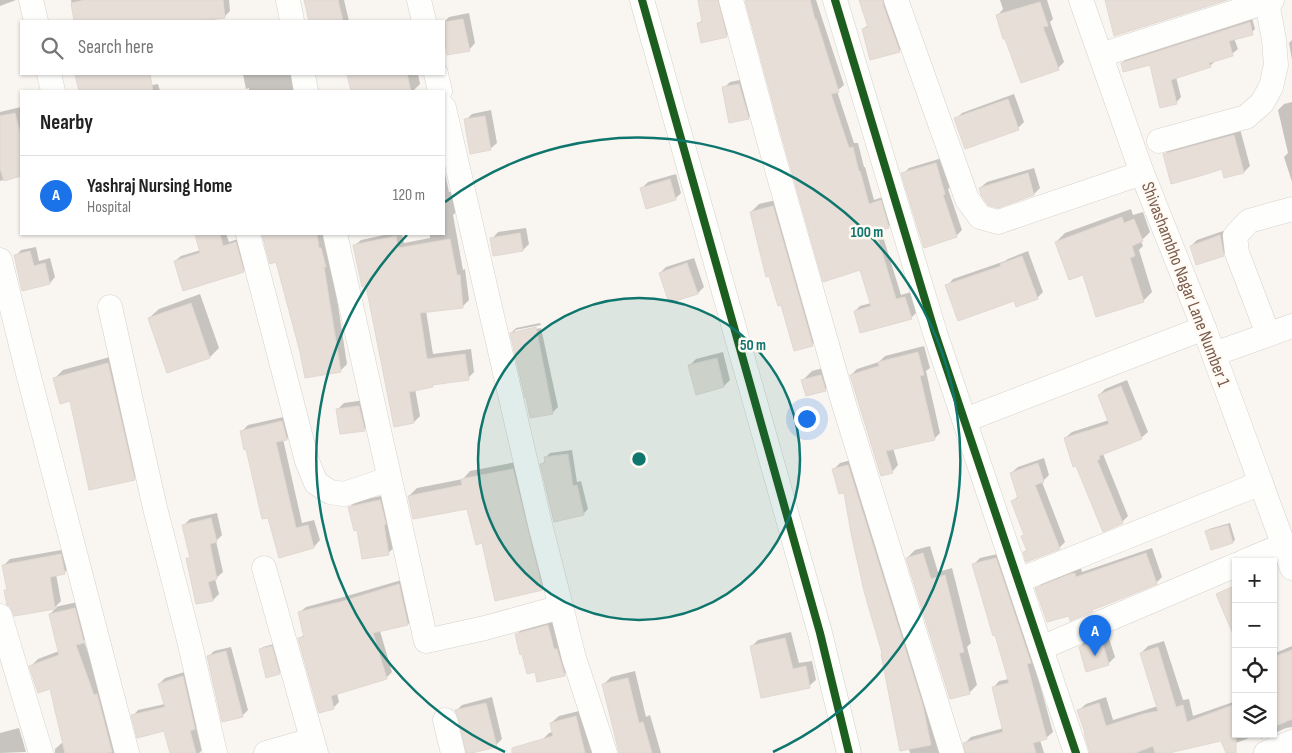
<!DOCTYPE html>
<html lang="en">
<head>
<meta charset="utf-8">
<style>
  :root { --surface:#fff; --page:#f6f6f6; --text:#222; --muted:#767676; --line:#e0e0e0; --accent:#1a73e8 }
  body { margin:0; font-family:"Sofia Sans Condensed",sans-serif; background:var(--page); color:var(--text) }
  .controls { position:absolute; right:15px; bottom:15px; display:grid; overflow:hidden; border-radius:0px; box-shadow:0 1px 4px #0004 }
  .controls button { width:45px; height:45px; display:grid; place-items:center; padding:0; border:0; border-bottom:1px solid var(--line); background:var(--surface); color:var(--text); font:25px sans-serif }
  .you { position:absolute; left:806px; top:418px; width:18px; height:18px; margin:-12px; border:4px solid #fff; border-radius:50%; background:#1a73e8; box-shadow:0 0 0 8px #1a73e833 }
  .badge { display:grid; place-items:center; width:32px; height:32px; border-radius:50%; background:var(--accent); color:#fff; font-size:16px; font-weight:700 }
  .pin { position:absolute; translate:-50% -41px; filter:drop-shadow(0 1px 2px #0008) }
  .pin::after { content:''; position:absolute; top:26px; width:18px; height:15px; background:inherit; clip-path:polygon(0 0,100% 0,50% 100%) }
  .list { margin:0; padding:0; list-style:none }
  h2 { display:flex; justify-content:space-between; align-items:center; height:65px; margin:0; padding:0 20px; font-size:21px }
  h2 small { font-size:16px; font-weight:400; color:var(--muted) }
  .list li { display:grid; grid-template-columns:32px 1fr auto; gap:15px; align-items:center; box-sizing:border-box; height:80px; padding:0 20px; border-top:1px solid var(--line) }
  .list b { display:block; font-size:19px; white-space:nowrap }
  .list p { margin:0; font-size:16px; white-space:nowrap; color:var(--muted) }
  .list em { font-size:16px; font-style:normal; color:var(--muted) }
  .icon { flex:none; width:28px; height:28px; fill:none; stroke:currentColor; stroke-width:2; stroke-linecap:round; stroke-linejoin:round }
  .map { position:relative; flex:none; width:1292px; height:753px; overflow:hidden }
  .search { position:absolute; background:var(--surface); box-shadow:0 1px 4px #0004; left:20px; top:20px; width:425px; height:55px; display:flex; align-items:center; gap:12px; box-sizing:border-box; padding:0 18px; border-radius:0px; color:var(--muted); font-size:19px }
  .panel { position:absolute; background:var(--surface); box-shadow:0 1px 4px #0004; left:20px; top:90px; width:425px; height:145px; border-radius:0px }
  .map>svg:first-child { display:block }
  .shadow { fill:#0003 }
  .building { fill:#e6ded7; stroke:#e2d8d2 }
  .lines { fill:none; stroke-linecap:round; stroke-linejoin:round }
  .street-casing { stroke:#d7d1cb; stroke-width:25 }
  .street { stroke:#fefefd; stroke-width:24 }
  .cycleway-casing { stroke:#fffaf3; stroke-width:11 }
  .cycleway { stroke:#1b5e20; stroke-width:8 }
  .ring { fill:none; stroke:#0f766e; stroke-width:2.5 }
  .labels { text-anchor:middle; stroke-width:5; stroke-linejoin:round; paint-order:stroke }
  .street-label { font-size:18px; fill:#7a5c4d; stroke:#fffaf3 }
  .centre { fill:#0f766e; stroke:#fffaf3; stroke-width:2.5 }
  .ring-label { font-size:15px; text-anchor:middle; font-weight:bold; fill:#0f766e; stroke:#fffaf3; stroke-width:5; stroke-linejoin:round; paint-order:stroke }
</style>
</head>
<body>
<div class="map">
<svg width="1292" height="753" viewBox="0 0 1292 753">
  <rect width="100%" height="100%" fill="#f9f5f0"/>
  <!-- shadow -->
  <g class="shadow">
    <path d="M 0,0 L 16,0 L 0,6 Z"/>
    <path d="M 71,0 L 229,0 L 230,11 L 224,17 L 206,19 L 204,21 L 75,21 Z"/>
    <path d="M 305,0 L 344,0 L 349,21 L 310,21 Z"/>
    <path d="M 699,0 L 723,0 L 731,31 L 726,36 L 698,24 L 703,19 Z"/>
    <path d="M 747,0 L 816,0 L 844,85 L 837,91 L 854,143 L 858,143 L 864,167 L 865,167 L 874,200 L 886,196 L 894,221 L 888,227 L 881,230 L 901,295 L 911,292 L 916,313 L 911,318 L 855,311 L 860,306 L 871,303 L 860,268 Z"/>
    <path d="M 860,0 L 889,0 L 906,45 L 899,51 L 863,29 L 869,24 Z"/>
    <path d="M 1000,0 L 1047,0 L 1053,19 L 1050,22 L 1064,62 L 1058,68 L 997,16 L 1003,9 Z"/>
    <path d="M 469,13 L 475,43 L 469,50 L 448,53 L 444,31 L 444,22 L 449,17 Z"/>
    <path d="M 1252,18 L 1255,29 L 1250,34 L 1234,38 L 1238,49 L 1232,54 L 1215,61 L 1210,66 L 1176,77 L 1181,97 L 1176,103 L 1151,63 L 1122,63 L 1127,58 Z"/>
    <path d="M 1292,40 L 1292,60 L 1289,43 Z"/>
    <path d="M 243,74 L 291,74 L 294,91 L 249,91 L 249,88 L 246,89 Z"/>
    <path d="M 349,74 L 418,74 L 420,84 L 413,91 L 353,91 Z"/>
    <path d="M 745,79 L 754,112 L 748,118 L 724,88 L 730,82 Z"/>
    <path d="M 158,84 L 160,91 L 128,91 L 131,89 Z"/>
    <path d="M 1014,94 L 1024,122 L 1018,128 L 956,119 L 962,113 Z"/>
    <path d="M 1292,102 L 1292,182 L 1284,157 L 1288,153 L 1278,110 L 1284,104 Z"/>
    <path d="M 21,107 L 21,175 L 0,181 L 0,112 Z"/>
    <path d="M 491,110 L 497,143 L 490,149 L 466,120 L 472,114 Z"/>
    <path d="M 1240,129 L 1250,166 L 1244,172 L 1164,155 L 1170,148 Z"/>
    <path d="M 942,158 L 951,187 L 948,189 L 962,230 L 956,236 L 903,174 L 909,168 Z"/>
    <path d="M 1034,168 L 1040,188 L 1034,194 L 998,206 L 980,188 L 987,182 Z"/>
    <path d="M 444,169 L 449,192 L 456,191 L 460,208 L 453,215 L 463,270 L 465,269 L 469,300 L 463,306 L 426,311 L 433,354 L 471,349 L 474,372 L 468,378 L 435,383 L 432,386 L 415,389 L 420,416 L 414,422 L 354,246 L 361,240 L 389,234 L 402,234 L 404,243 L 430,238 L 430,234 L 444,234 Z"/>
    <path d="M 676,174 L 681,193 L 675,199 L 642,188 L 648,182 Z"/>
    <path d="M 781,199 L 820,337 L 812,345 L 782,304 L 751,212 L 759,204 Z"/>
    <path d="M 1131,209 L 1133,215 L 1143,212 L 1150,232 L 1141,241 L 1143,246 L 1139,250 L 1152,292 L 1143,301 L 1084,273 L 1056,242 L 1065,233 Z"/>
    <path d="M 526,228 L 529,244 L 523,250 L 492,239 L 498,232 Z"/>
    <path d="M 1226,230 L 1229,248 L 1223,255 L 1191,246 L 1197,240 Z"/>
    <path d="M 197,234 L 226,234 L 229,242 L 241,238 L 249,265 L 243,271 L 175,261 L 181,256 L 201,250 Z"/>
    <path d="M 264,234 L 325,234 L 331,260 L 347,364 L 340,371 L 301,352 L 276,261 L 264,235 Z"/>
    <path d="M 36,247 L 39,261 L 50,258 L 55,277 L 50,283 L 23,290 L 16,256 L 21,250 Z"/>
    <path d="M 1028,251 L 1043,292 L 1037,298 L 1015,299 L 947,286 L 953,279 L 1005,261 L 1008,259 Z"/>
    <path d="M 694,258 L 704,287 L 698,293 L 660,273 L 666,267 Z"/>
    <path d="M 200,294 L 219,348 L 210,357 L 149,318 L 159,309 Z"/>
    <path d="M 540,323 L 541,325 L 515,330 L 515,333 L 541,328 L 558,407 L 553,412 L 531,417 L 511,333 L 516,328 Z"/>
    <path d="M 924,346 L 930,368 L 926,371 L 940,433 L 934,439 L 893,448 L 898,465 L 892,472 L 851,375 L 857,369 L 879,362 L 885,356 Z"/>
    <path d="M 723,352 L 730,380 L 724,386 L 690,365 L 696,359 Z"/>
    <path d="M 117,355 L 142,471 L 134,479 L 55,378 L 63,370 Z"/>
    <path d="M 831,366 L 834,380 L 825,390 L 803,380 L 812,371 Z"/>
    <path d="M 1127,380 L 1148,432 L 1141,438 L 1103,454 L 1128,516 L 1122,522 L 1065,438 L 1072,432 L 1109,420 L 1099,395 L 1105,389 Z"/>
    <path d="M 365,400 L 370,424 L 364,430 L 338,409 L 344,403 Z"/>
    <path d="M 288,416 L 293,432 L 287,439 L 283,439 L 302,523 L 314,520 L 320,540 L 314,547 L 280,556 L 242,431 L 248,425 Z"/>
    <path d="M 572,450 L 577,482 L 581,481 L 588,509 L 583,514 L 542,464 L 546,460 L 546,457 L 550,453 Z"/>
    <path d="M 1044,458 L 1049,475 L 1042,482 L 1065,542 L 1059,548 L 1024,552 L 1028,549 L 1025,534 L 1012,502 L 1019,495 L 1011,473 L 1018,467 Z"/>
    <path d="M 855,459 L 947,753 L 910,753 L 884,653 L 845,491 L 834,469 L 840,463 Z"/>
    <path d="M 521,461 L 550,581 L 542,589 L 483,542 L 468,507 L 409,496 L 417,488 L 463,479 L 470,471 Z"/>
    <path d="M 386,495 L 395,547 L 388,553 L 358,528 L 350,507 L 356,501 Z"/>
    <path d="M 217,513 L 222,535 L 216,541 L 223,572 L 215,579 L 219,594 L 213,600 L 188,559 L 191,556 L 184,525 L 190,519 Z"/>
    <path d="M 1230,523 L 1235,540 L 1233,542 L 1206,532 L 1209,529 Z"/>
    <path d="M 930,546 L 938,572 L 952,568 L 971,643 L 967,647 L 977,685 L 969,693 L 907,558 L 915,550 Z"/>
    <path d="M 1152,548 L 1162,577 L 1156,583 L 1070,614 L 1037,589 L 1043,582 L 1081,568 L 1082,572 Z"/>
    <path d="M 67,549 L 70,567 L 64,573 L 56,574 L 61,601 L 55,607 L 82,601 L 91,634 L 84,641 L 123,753 L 55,753 L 55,749 L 64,741 L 51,687 L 31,666 L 38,659 L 59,651 L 50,614 L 57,607 L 15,615 L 6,590 L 8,588 L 3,566 L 10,559 Z"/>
    <path d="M 1002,553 L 1033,659 L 1053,732 L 1046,738 L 1040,740 L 1044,753 L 966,753 L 965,743 L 971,737 L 1004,728 L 993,688 L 999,681 L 1009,679 L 973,565 L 980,558 Z"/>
    <path d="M 405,579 L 414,618 L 408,624 L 380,631 L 392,672 L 386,678 L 337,693 L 339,702 L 333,708 L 299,639 L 305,634 L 299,613 L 306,607 L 347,596 Z"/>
    <path d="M 553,620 L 570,669 L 565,674 L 538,681 L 536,670 L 517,634 L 522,629 Z"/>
    <path d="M 791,632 L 799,663 L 812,661 L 816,680 L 809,686 L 752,646 L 758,640 Z"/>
    <path d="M 1107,632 L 1115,657 L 1109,663 L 1087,670 L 1080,647 L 1086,641 Z"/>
    <path d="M 1164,641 L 1183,700 L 1189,699 L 1193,716 L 1236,701 L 1236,734 L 1272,734 L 1261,739 L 1260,734 L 1225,747 L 1222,739 L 1163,753 L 1091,753 L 1079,710 L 1086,704 L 1106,697 L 1113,720 L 1158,706 L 1141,653 L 1148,646 Z"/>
    <path d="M 274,644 L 282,670 L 279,673 L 260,650 L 263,647 Z"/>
    <path d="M 1292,646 L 1292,727 L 1286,728 L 1273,734 L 1273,654 Z"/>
    <path d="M 231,647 L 248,710 L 242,716 L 208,657 L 214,651 Z"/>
    <path d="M 188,671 L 200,723 L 196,727 L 202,750 L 199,753 L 172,753 L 165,730 L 133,716 L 138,710 L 165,704 L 159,684 L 165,678 Z"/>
    <path d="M 635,671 L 646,717 L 650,715 L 661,753 L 620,753 L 603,685 L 611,677 Z"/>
    <path d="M 492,697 L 502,739 L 496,745 L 456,711 L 462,705 Z"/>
    <path d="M 583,710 L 594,753 L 545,753 L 542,740 L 549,733 L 553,732 L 551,723 L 559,716 Z"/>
    <path d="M 19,728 L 26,752 L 0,753 L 0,733 Z"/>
  </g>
  <!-- building -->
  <g class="building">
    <path d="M 85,0 L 223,0 L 225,18 L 199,21 L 74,21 L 71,3 Z"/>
    <path d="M 304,0 L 338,0 L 343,21 L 309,21 Z"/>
    <path d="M 698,0 L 718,0 L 727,37 L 701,43 L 697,23 L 702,22 Z"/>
    <path d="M 745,0 L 810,0 L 815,20 L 816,19 L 839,92 L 831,94 L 849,148 L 853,147 L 859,172 L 860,171 L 869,204 L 881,200 L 889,228 L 876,232 L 896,299 L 905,297 L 912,319 L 860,333 L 854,311 L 871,306 L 860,270 L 823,282 L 782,137 Z"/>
    <path d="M 859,0 L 883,0 L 883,5 L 900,52 L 870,60 L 862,29 L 868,27 Z"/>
    <path d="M 1105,0 L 1227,0 L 1114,36 Z"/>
    <path d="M 1040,2 L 1048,26 L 1043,27 L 1059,70 L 1021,83 L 1005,39 L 1003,39 L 996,15 Z"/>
    <path d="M 463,19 L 470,51 L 447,55 L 444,38 L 444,22 Z"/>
    <path d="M 1250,22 L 1253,35 L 1229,41 L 1233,56 L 1209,63 L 1211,67 L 1171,80 L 1177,104 L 1160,108 L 1150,65 L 1123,72 L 1121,63 Z"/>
    <path d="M 75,74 L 150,74 L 153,91 L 79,91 Z"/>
    <path d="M 347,74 L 407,74 L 411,91 L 351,91 Z"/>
    <path d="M 739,84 L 749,119 L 729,123 L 722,87 Z"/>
    <path d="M 1008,99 L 1019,130 L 965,149 L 954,118 Z"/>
    <path d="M 15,113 L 21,137 L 21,176 L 4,181 L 0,168 L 0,116 Z"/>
    <path d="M 485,116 L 491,150 L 470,154 L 464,119 Z"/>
    <path d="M 1234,135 L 1244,173 L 1224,178 L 1222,169 L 1200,176 L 1171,184 L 1163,154 Z"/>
    <path d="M 936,163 L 945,194 L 943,195 L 957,237 L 924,248 L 901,173 Z"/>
    <path d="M 1028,173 L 1034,195 L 998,208 L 988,205 L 981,195 L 979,188 Z"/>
    <path d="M 670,179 L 676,200 L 646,209 L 640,188 Z"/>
    <path d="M 773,206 L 813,346 L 794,351 L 781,305 L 778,306 L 769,276 L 766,277 L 750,212 Z"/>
    <path d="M 1122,217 L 1124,223 L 1134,219 L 1143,241 L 1132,246 L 1135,256 L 1130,258 L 1144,302 L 1096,317 L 1083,275 L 1069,280 L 1055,242 Z"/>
    <path d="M 520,233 L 523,251 L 493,256 L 490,238 Z"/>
    <path d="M 195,234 L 220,234 L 223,246 L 236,242 L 244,272 L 183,291 L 174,261 L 200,253 Z"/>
    <path d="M 262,234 L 317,234 L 319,248 L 321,248 L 326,267 L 324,267 L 341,372 L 305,378 L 300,352 L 276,262 L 270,264 Z"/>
    <path d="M 1220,235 L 1224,256 L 1196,265 L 1190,246 Z"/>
    <path d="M 396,236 L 398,248 L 450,239 L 457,275 L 460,275 L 463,308 L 420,313 L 427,359 L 465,354 L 469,380 L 432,385 L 433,387 L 409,392 L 414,423 L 394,427 L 366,286 L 362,287 L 353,245 Z"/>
    <path d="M 30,251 L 34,266 L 45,263 L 50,284 L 22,291 L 14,255 Z"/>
    <path d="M 1022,256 L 1038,299 L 1016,307 L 1014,301 L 958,321 L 945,285 L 1001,266 L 1000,264 Z"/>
    <path d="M 687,263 L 698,294 L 669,303 L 659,273 Z"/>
    <path d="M 191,303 L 210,358 L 167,373 L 148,318 Z"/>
    <path d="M 536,327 L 553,414 L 530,418 L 526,398 L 525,398 L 510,333 Z"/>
    <path d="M 918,352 L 924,375 L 920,376 L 935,440 L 886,451 L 893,473 L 881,476 L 850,375 L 879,366 L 878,362 Z"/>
    <path d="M 717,358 L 724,387 L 696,395 L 688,365 Z"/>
    <path d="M 108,363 L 135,480 L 89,490 L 70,401 L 60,404 L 53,378 Z"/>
    <path d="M 821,375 L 826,391 L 806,396 L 801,380 Z"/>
    <path d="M 1121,386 L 1142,439 L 1099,456 L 1100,459 L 1097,460 L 1123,523 L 1103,532 L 1076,466 L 1073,467 L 1064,438 L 1109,424 L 1098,395 Z"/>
    <path d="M 359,406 L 365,431 L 340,434 L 336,409 Z"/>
    <path d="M 282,421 L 287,440 L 276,442 L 296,528 L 308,525 L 314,548 L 279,558 L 268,518 L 262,519 L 246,449 L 244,450 L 240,431 Z"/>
    <path d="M 568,454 L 573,486 L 577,485 L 584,515 L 554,522 L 540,464 L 545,463 L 544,457 Z"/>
    <path d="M 1038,463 L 1044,482 L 1035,485 L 1060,549 L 1026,562 L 1023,552 L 1027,551 L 1021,536 L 1024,535 L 1011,501 L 1018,498 L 1010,473 Z"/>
    <path d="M 848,465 L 923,706 L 931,745 L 900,751 L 881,654 L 882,653 L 864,591 L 851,533 L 844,493 L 839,494 L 832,469 Z"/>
    <path d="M 513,469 L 543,590 L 495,601 L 482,543 L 476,545 L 467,509 L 413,519 L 408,496 L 462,485 L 461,479 Z"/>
    <path d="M 380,500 L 386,524 L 384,525 L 389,555 L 362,559 L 357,530 L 354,531 L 348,507 Z"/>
    <path d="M 211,518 L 217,542 L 210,544 L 217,579 L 208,582 L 213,601 L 196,604 L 186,558 L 190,558 L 182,525 Z"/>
    <path d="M 1228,525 L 1233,543 L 1211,550 L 1205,531 Z"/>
    <path d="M 923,553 L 931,579 L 945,575 L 964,652 L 959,653 L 970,694 L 950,699 L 906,558 Z"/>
    <path d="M 1146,553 L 1157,584 L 1113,602 L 1092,610 L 1093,611 L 1070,621 L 1069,616 L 1047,622 L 1035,588 L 1070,574 L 1075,573 L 1076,577 Z"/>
    <path d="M 61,554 L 65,574 L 50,577 L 55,609 L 14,616 L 10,606 L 7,605 L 4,590 L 7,590 L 2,565 Z"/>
    <path d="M 996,558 L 1031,663 L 1027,664 L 1047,739 L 1033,743 L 1036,753 L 965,753 L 963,743 L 1003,732 L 992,687 L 1009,683 L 995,635 L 993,636 L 972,564 Z"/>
    <path d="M 399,584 L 408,625 L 373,633 L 387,679 L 331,696 L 334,709 L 319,713 L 298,638 L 304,637 L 298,612 L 340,602 Z"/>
    <path d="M 1236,585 L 1236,641 L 1216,594 Z"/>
    <path d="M 75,608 L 84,643 L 76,645 L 94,695 L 97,694 L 112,752 L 105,753 L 65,753 L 50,689 L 38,693 L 29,666 L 59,655 L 49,614 Z"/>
    <path d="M 548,625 L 554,649 L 557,649 L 565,676 L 537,682 L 535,672 L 527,674 L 522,654 L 520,655 L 515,634 Z"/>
    <path d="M 1101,637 L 1109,665 L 1086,672 L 1079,647 Z"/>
    <path d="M 785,638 L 793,669 L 806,666 L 810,688 L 761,698 L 750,646 Z"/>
    <path d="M 272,646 L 280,674 L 266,678 L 259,649 Z"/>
    <path d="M 1158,647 L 1176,707 L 1183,705 L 1187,722 L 1236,704 L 1236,753 L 1226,753 L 1221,741 L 1169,753 L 1155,753 L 1153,746 L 1135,753 L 1090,753 L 1084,733 L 1085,733 L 1077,710 L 1099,703 L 1106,726 L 1143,714 L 1158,711 L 1140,653 Z"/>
    <path d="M 1292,650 L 1292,719 L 1273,727 L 1273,657 Z"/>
    <path d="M 226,651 L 243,717 L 222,722 L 207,656 Z"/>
    <path d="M 183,676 L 195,729 L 190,731 L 196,753 L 170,753 L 164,731 L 137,738 L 131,715 L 165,707 L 158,684 Z"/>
    <path d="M 628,678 L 639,723 L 643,722 L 652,753 L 619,753 L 602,684 Z"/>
    <path d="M 486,703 L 497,747 L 472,753 L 466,753 L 458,717 L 455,710 Z"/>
    <path d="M 576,716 L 585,753 L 512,753 L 512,748 L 553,736 L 550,723 Z"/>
  </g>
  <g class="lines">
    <!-- street casing -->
    <g class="street-casing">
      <g id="street">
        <path d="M 31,0 L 36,21"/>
        <path d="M 288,0 L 292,21"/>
        <path d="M 419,0 L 424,21"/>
        <path d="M 642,0 L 820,633 L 849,753"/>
        <path d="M 731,0 L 769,141 L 843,401 L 952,753"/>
        <path d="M 835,0 L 935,333 L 1076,753"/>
        <path d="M 896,0 L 967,199 L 980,217 L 998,222 L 1142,173"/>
        <path d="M 1081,0 L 1142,173 L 1204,328 L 1292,568"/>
        <path d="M 1101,55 L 1272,0"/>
        <path d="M 49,74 L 53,91"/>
        <path d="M 303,74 L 306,91"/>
        <path d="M 436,74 L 440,91"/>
        <path d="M 444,108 L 540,524 L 574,658 L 605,753"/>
        <path d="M 1159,141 L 1246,117 L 1262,103 L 1271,87 L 1276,65 L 1274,40 L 1267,2"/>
        <path d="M 248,234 L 307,461 L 316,483 L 330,492 L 344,494 L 389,479"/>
        <path d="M 335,234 L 426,641 L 485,628 L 561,607"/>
        <path d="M 0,260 L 27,369 L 127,753"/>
        <path d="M 110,307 L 155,508 L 189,640 L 215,753"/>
        <path d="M 1268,334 L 1237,253 L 1235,236 L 1249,221 L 1292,209"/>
        <path d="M 1214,354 L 1292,326"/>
        <path d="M 965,420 L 1204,328"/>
        <path d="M 1243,562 L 1283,545"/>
        <path d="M 264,568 L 316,753"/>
        <path d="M 1019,580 L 1261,483"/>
        <path d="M 0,616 L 41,753"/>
        <path d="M 1041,648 L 1236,565"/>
        <path d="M 445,720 L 453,753"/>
        <path d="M 266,753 L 312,740"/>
        <path d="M 1266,753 L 1292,742"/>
      </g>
    </g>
    <!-- street -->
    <use href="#street" class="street"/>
    <!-- cycleway casing -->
    <g class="cycleway-casing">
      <g id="cycleway">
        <path d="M 642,0 L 820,633 L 849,753"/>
        <path d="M 835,0 L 935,333 L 1076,753"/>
      </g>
    </g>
    <!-- cycleway -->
    <use href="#cycleway" class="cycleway"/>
  </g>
  <!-- distance rings -->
  <circle cx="639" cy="459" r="161" fill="#0f766e" fill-opacity=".12"/>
  <g class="ring">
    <circle cx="639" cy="459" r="161"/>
    <path d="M505 752A322 322 0 0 1 407 235M445 202A322 322 0 1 1 773 752"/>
  </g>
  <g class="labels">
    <!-- street labels -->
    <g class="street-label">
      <text transform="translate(1186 284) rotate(69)" y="6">Shivashambho Nagar Lane Number 1</text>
    </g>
  </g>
  <circle cx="639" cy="459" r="8" class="centre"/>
  <g class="ring-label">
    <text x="867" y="237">100 m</text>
    <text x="753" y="350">50 m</text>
  </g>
</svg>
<div class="controls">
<button>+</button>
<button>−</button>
<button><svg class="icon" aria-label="locate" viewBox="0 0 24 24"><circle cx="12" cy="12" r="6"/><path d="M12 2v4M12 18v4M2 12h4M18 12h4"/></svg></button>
<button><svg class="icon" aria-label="layers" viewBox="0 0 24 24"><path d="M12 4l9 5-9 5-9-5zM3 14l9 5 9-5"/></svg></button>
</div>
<div class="you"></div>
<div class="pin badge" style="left:1095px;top:656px">A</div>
<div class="search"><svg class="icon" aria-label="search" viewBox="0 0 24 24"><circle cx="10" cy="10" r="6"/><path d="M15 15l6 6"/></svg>Search here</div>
<section class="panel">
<h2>Nearby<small></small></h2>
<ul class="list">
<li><span class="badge">A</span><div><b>Yashraj Nursing Home</b><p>Hospital</p></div><em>120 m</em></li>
</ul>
</section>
</div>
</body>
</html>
